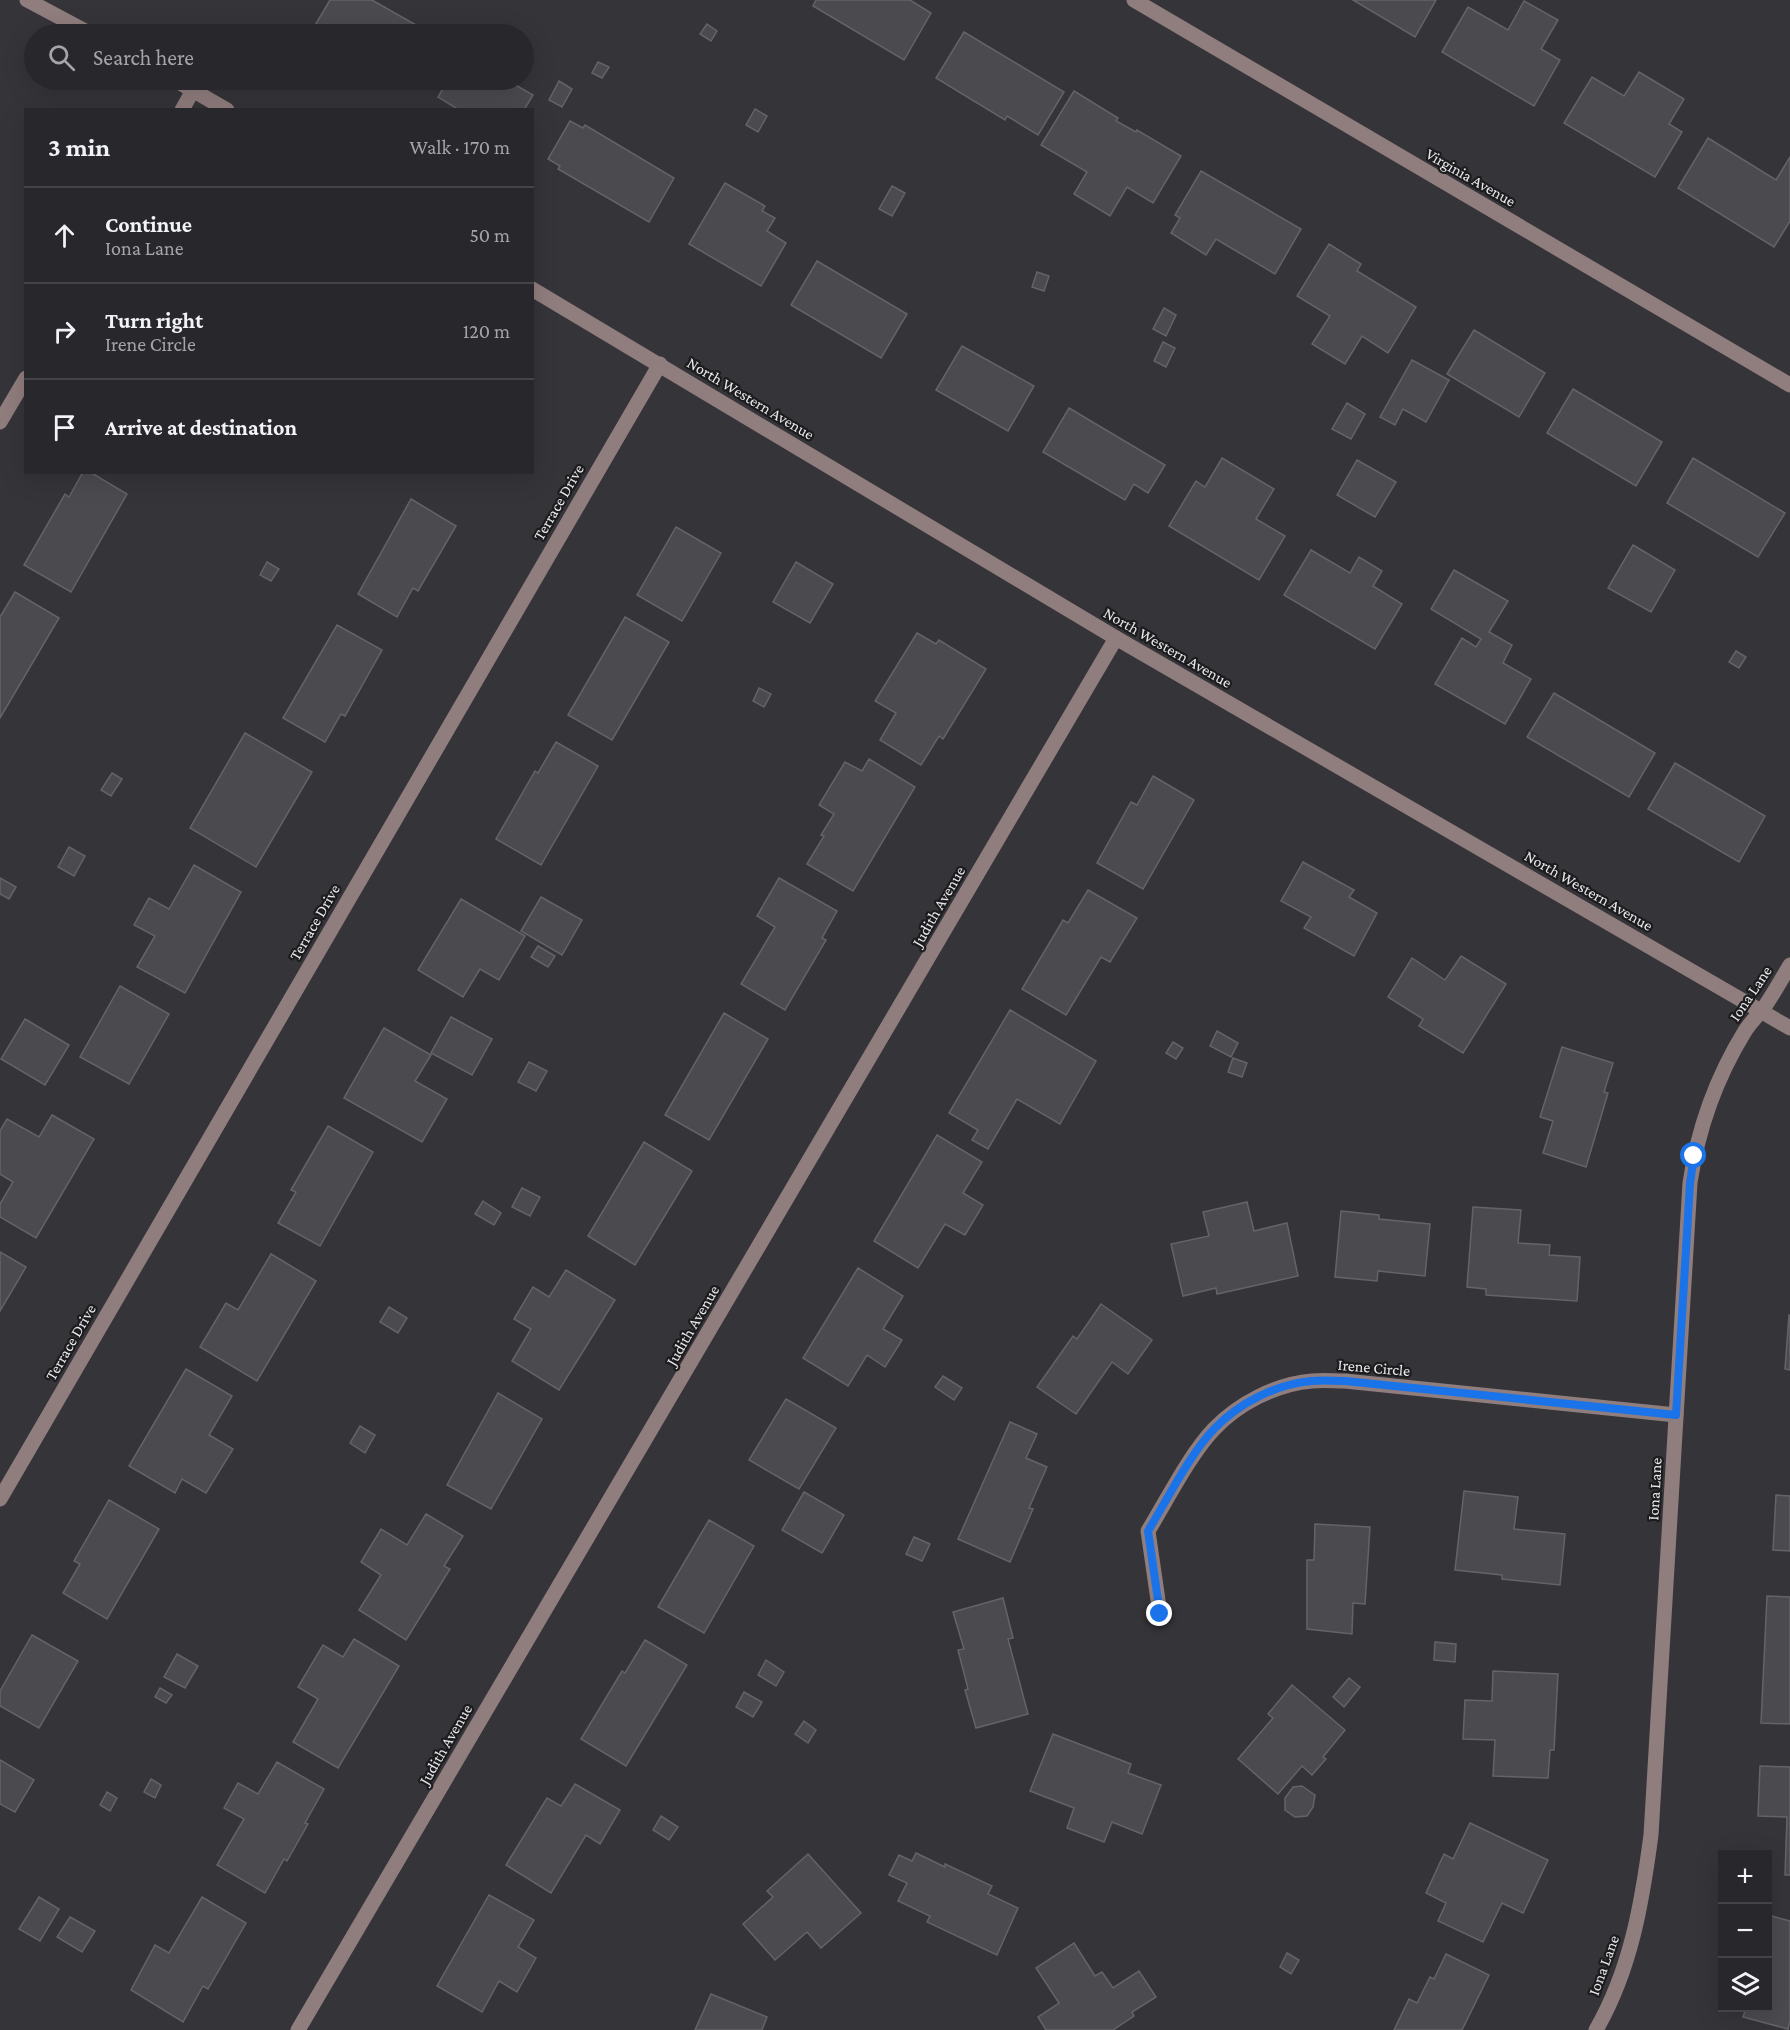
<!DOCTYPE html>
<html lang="en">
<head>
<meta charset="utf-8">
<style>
  :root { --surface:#28272b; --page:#343337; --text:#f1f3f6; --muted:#a5a5a9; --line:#444447 }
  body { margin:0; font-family:"Crimson Pro",serif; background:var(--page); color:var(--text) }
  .controls { position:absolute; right:18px; bottom:18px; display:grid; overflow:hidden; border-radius:0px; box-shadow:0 6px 24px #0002 }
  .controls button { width:54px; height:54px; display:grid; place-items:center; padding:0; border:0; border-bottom:2px solid var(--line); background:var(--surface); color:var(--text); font:30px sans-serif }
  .stop { position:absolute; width:18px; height:18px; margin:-14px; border:4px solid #1a73e8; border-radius:50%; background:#fff }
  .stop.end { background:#1a73e8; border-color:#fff; box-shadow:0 2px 6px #0008 }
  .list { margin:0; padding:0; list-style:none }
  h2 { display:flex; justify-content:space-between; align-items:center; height:78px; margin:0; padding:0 24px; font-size:26px }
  h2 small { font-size:20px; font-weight:400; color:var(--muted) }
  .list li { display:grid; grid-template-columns:39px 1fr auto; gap:18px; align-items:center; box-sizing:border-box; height:96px; padding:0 24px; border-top:2px solid var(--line) }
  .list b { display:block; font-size:22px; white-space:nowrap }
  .list p { margin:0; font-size:20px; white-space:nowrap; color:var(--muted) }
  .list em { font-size:20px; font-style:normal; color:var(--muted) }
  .icon { flex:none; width:33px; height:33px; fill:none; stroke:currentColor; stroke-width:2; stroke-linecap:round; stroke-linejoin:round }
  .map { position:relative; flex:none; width:1790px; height:2030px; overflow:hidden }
  .search { position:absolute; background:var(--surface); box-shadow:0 6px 24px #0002; left:24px; top:24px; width:510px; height:66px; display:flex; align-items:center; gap:15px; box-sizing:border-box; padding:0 21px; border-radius:33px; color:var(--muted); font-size:22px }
  .panel { position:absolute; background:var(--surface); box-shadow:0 6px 24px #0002; left:24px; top:108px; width:510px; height:366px; border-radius:0px }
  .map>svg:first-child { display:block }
  .building { fill:#4b4a4f; stroke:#656369; stroke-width:1.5 }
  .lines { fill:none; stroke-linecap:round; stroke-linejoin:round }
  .minor { stroke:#907d7e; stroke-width:15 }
  .route { stroke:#1a73e8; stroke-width:8 }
  .labels { text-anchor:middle; stroke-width:4.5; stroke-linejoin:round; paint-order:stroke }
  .street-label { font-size:16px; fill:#e9e9ec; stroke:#1c1c1e }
</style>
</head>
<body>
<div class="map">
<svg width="1790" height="2030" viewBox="0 0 1790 2030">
  <rect width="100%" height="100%" fill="#353439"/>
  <!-- building -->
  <g class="building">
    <path d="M 330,0 L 372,0 L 432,34 L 327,34 L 314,27 Z"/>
    <path d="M 816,0 L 910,0 L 931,13 L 904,60 L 813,6 Z"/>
    <path d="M 1353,0 L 1436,0 L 1415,37 Z"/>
    <path d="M 1524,1 L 1558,20 L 1541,49 L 1560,60 L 1534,106 L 1442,52 L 1468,7 L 1508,30 Z"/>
    <path d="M 707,24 L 717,31 L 711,41 L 700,34 Z"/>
    <path d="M 964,32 L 1064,92 L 1038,135 L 1007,116 L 1005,120 L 936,78 Z"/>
    <path d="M 598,62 L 609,67 L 602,78 L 592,73 Z"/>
    <path d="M 1639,72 L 1684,99 L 1669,124 L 1682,132 L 1655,177 L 1564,123 L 1592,77 L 1624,96 Z"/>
    <path d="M 448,80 L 507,80 L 533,95 L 524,110 L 459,110 L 438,97 Z"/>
    <path d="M 559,81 L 572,89 L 562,107 L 549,100 Z"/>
    <path d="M 1074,91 L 1118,118 L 1116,121 L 1136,132 L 1137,130 L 1181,156 L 1153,203 L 1127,187 L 1110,216 L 1074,194 L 1087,172 L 1041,145 Z"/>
    <path d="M 755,109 L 767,116 L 758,132 L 746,125 Z"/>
    <path d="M 570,121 L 583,128 L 585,125 L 674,178 L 649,222 L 558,169 L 560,166 L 548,159 Z"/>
    <path d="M 1708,138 L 1776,180 L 1790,157 L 1790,221 L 1774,247 L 1678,188 Z"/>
    <path d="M 1201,171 L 1301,229 L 1275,274 L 1216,239 L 1206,255 L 1171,233 L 1180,218 L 1175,215 Z"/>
    <path d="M 725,183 L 765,206 L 762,211 L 775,218 L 767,231 L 786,243 L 761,286 L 689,244 Z"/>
    <path d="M 892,186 L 905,193 L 892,216 L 879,209 Z"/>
    <path d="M 1329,244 L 1361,264 L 1357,271 L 1416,307 L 1388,353 L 1362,336 L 1345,364 L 1312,344 L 1330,316 L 1297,296 Z"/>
    <path d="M 817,261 L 907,314 L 881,358 L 791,305 Z"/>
    <path d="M 1037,272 L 1049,276 L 1044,291 L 1032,287 Z"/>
    <path d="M 1164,308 L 1176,315 L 1166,336 L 1153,329 Z"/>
    <path d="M 1474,330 L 1545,373 L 1519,417 L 1447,374 Z"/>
    <path d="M 1163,342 L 1175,348 L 1166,367 L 1154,361 Z"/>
    <path d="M 962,346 L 1034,386 L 1008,431 L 936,390 Z"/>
    <path d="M 1412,360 L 1449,380 L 1426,422 L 1403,409 L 1395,425 L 1380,417 Z"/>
    <path d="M 1573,389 L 1662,442 L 1636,486 L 1547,433 Z"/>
    <path d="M 1347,403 L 1365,414 L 1351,439 L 1332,429 Z"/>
    <path d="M 1069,408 L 1165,465 L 1148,493 L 1134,484 L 1125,500 L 1043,452 Z"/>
    <path d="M 1222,458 L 1274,489 L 1256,519 L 1285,536 L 1259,580 L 1169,526 L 1196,481 L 1205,487 Z"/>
    <path d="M 1693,458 L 1785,513 L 1758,557 L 1667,503 Z"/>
    <path d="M 1357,460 L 1396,482 L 1375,517 L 1337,495 Z"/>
    <path d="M 83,472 L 90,472 L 127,494 L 71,592 L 24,565 L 65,494 L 69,497 Z"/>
    <path d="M 411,499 L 456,526 L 418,591 L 413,588 L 397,617 L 358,594 Z"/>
    <path d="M 676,527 L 721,553 L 682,621 L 637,595 Z"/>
    <path d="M 1633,545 L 1675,570 L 1651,612 L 1608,588 Z"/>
    <path d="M 1311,550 L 1350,573 L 1359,557 L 1382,571 L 1373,586 L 1402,604 L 1375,649 L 1284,595 Z"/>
    <path d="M 267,562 L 279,569 L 271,581 L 260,575 Z"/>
    <path d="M 796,562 L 833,584 L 810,623 L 773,602 Z"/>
    <path d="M 1454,570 L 1508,601 L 1489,632 L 1512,645 L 1503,663 L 1531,679 L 1505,724 L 1435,684 L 1462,638 L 1476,647 L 1481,639 L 1431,609 Z"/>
    <path d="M 15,592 L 59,618 L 0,718 L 0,617 Z"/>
    <path d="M 625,617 L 669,642 L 612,740 L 568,715 Z"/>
    <path d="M 337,625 L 382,650 L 345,716 L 341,714 L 325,742 L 283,718 Z"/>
    <path d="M 917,633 L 936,644 L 939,640 L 986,669 L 943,739 L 939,736 L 921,765 L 880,740 L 896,713 L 875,701 Z"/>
    <path d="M 1736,651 L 1746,657 L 1739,668 L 1729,662 Z"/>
    <path d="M 759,688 L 771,694 L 764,707 L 753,701 Z"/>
    <path d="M 1554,693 L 1655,753 L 1629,797 L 1527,737 Z"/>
    <path d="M 245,733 L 312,772 L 256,867 L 190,828 Z"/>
    <path d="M 556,742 L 598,766 L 541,865 L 496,839 L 535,771 L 538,773 Z"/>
    <path d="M 869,759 L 915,787 L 853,891 L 807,864 L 824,836 L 821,835 L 834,814 L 819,805 L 845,762 L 862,771 Z"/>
    <path d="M 1675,763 L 1765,816 L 1739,862 L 1648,809 Z"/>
    <path d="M 112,773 L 122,779 L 111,796 L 101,790 Z"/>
    <path d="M 1153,776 L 1194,800 L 1143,889 L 1097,863 L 1131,802 L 1137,805 Z"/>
    <path d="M 69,847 L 85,856 L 74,876 L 58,867 Z"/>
    <path d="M 1303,862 L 1354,890 L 1349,897 L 1377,913 L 1354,956 L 1304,928 L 1311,917 L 1281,901 Z"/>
    <path d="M 194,865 L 241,892 L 185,993 L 137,967 L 155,936 L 134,925 L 149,898 L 169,909 Z"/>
    <path d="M 0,878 L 16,887 L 9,899 L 0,894 Z"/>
    <path d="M 779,878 L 837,911 L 822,938 L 826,940 L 785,1010 L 741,984 L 775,927 L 757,916 Z"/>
    <path d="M 1088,890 L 1137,918 L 1110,962 L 1101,957 L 1066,1015 L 1022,989 L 1063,920 L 1068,923 Z"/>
    <path d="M 541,897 L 582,920 L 562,955 L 521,931 Z"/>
    <path d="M 461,899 L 525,936 L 499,980 L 480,969 L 463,997 L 418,970 Z"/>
    <path d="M 538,946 L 555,956 L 548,967 L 531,957 Z"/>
    <path d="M 1461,956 L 1506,984 L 1463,1053 L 1419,1026 L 1423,1019 L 1388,997 L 1412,958 L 1445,980 Z"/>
    <path d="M 120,986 L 169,1014 L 129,1084 L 80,1057 Z"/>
    <path d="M 1010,1010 L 1096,1061 L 1060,1124 L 1017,1099 L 988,1149 L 972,1140 L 978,1130 L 949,1113 Z"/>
    <path d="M 724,1013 L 768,1039 L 709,1140 L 665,1115 Z"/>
    <path d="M 451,1017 L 492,1039 L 472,1075 L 431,1053 Z"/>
    <path d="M 25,1019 L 69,1045 L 45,1085 L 1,1059 Z"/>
    <path d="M 384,1028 L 431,1055 L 415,1081 L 447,1099 L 422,1142 L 344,1098 Z"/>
    <path d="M 1217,1031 L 1238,1043 L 1231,1057 L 1210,1046 Z"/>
    <path d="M 1173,1042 L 1183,1048 L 1176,1059 L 1166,1053 Z"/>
    <path d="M 1562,1047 L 1613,1063 L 1604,1092 L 1608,1093 L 1586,1167 L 1543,1153 L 1553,1121 L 1540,1117 Z"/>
    <path d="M 1233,1058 L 1247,1063 L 1242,1077 L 1228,1072 Z"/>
    <path d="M 529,1062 L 547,1071 L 536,1091 L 518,1082 Z"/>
    <path d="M 52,1115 L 94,1139 L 36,1238 L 0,1217 L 0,1204 L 13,1182 L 0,1174 L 0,1131 L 7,1119 L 39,1137 Z"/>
    <path d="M 328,1126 L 373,1152 L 320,1246 L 278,1223 L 296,1192 L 291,1190 Z"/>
    <path d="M 937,1135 L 982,1162 L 963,1193 L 983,1205 L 965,1235 L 945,1224 L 918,1268 L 874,1241 Z"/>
    <path d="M 644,1142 L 692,1171 L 635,1265 L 588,1236 Z"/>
    <path d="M 522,1188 L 540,1197 L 530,1216 L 512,1207 Z"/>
    <path d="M 483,1201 L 501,1213 L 494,1225 L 475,1214 Z"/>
    <path d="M 1247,1202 L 1254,1231 L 1287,1223 L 1298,1276 L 1217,1294 L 1216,1288 L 1183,1296 L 1171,1244 L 1209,1236 L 1203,1212 Z"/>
    <path d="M 1473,1207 L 1521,1210 L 1518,1243 L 1550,1245 L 1549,1255 L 1580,1257 L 1577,1301 L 1486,1295 L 1486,1289 L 1467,1287 Z"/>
    <path d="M 1341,1211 L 1379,1215 L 1379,1219 L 1430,1224 L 1425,1276 L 1378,1271 L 1377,1281 L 1335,1277 Z"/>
    <path d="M 0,1252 L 26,1267 L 0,1311 Z"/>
    <path d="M 271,1254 L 316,1281 L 257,1381 L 200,1347 L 226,1303 L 238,1310 Z"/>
    <path d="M 858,1268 L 903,1296 L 883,1329 L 902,1340 L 885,1367 L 867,1355 L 848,1386 L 803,1358 Z"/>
    <path d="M 566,1270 L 615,1300 L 559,1390 L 512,1361 L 531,1329 L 514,1319 L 533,1287 L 549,1297 Z"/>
    <path d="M 1101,1304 L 1152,1340 L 1128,1374 L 1112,1362 L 1076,1414 L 1037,1387 L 1073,1336 L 1077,1339 Z"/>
    <path d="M 389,1307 L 407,1318 L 398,1333 L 380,1322 Z"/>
    <path d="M 1789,1315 L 1790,1315 L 1790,1370 L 1785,1369 Z"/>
    <path d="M 186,1369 L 232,1396 L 209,1435 L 233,1449 L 206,1493 L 182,1479 L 175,1493 L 129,1466 Z"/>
    <path d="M 943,1376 L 962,1388 L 954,1400 L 935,1387 Z"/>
    <path d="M 498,1393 L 542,1419 L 491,1509 L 447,1485 Z"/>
    <path d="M 786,1399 L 836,1428 L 799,1489 L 749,1460 Z"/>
    <path d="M 1010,1422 L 1037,1434 L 1026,1458 L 1047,1467 L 1029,1508 L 1033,1509 L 1010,1562 L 958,1539 Z"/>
    <path d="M 360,1426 L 375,1435 L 365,1453 L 350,1443 Z"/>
    <path d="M 1464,1491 L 1518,1497 L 1514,1529 L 1565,1534 L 1560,1585 L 1502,1579 L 1502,1575 L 1455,1570 Z"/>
    <path d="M 804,1492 L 844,1515 L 822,1553 L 782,1530 Z"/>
    <path d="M 1776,1495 L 1790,1496 L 1790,1551 L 1773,1550 Z"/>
    <path d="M 109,1500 L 159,1529 L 107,1619 L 63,1593 L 80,1564 L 74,1561 Z"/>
    <path d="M 426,1514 L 463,1536 L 444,1566 L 450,1569 L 406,1640 L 359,1610 L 381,1575 L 361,1562 L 381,1529 L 407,1545 Z"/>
    <path d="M 709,1520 L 754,1546 L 704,1633 L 658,1607 Z"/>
    <path d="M 1315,1524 L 1370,1527 L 1365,1604 L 1353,1603 L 1352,1634 L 1307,1629 L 1307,1560 L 1314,1560 Z"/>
    <path d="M 914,1537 L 930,1544 L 922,1561 L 906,1554 Z"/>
    <path d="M 1767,1596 L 1790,1597 L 1790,1724 L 1761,1723 Z"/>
    <path d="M 1003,1598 L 1013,1638 L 1008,1639 L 1028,1714 L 976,1728 L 965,1690 L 968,1689 L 958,1650 L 964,1649 L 953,1612 Z"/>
    <path d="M 32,1635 L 78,1661 L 39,1728 L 0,1706 L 0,1691 Z"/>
    <path d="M 354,1639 L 399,1666 L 338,1768 L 293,1742 L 318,1699 L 298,1687 L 323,1645 L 343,1657 Z"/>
    <path d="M 645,1640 L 687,1665 L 626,1766 L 581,1739 L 622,1671 L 625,1673 Z"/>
    <path d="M 1435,1642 L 1456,1644 L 1455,1662 L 1434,1660 Z"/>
    <path d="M 177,1654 L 198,1666 L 185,1688 L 164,1677 Z"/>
    <path d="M 766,1660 L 784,1672 L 776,1686 L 758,1675 Z"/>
    <path d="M 1493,1671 L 1558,1674 L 1554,1750 L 1550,1750 L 1548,1778 L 1493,1776 L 1495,1740 L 1463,1739 L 1465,1700 L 1492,1701 Z"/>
    <path d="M 1349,1678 L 1360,1687 L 1344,1707 L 1333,1697 Z"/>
    <path d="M 1292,1685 L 1345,1730 L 1323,1757 L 1326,1759 L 1312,1775 L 1302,1766 L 1278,1794 L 1238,1759 L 1273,1718 L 1268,1714 Z"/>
    <path d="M 160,1688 L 172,1695 L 166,1703 L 155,1697 Z"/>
    <path d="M 744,1692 L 762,1702 L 753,1717 L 736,1707 Z"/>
    <path d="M 804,1721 L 816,1730 L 808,1743 L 795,1734 Z"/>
    <path d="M 1053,1734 L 1131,1764 L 1128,1773 L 1161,1785 L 1142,1834 L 1112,1822 L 1104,1842 L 1067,1828 L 1074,1808 L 1030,1791 Z"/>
    <path d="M 0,1760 L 34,1780 L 15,1812 L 0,1804 Z"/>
    <path d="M 277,1762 L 324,1789 L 305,1823 L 308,1824 L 287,1861 L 284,1859 L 265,1893 L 217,1865 L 244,1819 L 224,1808 L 238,1783 L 258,1794 Z"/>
    <path d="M 1760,1766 L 1790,1767 L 1790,1875 L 1785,1875 L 1787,1817 L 1758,1816 Z"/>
    <path d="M 151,1779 L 161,1785 L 155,1798 L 144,1792 Z"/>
    <path d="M 575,1784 L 620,1810 L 600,1844 L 586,1835 L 551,1893 L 506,1865 L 547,1798 L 561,1806 Z"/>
    <path d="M 1302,1786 L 1315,1795 L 1313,1807 L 1307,1816 L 1295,1817 L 1285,1810 L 1285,1798 L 1293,1787 Z"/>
    <path d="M 107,1792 L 117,1798 L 110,1811 L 100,1805 Z"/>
    <path d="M 661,1816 L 678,1827 L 669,1840 L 653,1830 Z"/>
    <path d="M 1470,1823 L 1548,1860 L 1523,1913 L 1502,1903 L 1483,1942 L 1438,1921 L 1446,1903 L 1426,1893 L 1444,1854 L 1453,1859 Z"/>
    <path d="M 916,1853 L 945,1867 L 945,1864 L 992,1886 L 988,1894 L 1018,1908 L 997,1955 L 927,1922 L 930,1916 L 898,1901 L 907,1883 L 889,1875 L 899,1855 L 912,1861 Z"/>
    <path d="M 808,1854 L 861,1913 L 821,1948 L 807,1932 L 775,1960 L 743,1924 L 773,1897 L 767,1891 Z"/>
    <path d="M 489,1895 L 534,1920 L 518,1947 L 536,1958 L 517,1992 L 499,1981 L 482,2012 L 437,1986 Z"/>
    <path d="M 39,1897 L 59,1909 L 40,1941 L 19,1929 Z"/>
    <path d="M 202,1897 L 246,1923 L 208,1989 L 203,1986 L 183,2022 L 131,1990 L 155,1945 L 169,1953 Z"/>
    <path d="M 1768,1915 L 1790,1921 L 1790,2021 L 1788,2029 L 1743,2017 L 1746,2008 L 1768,2008 Z"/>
    <path d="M 70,1917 L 95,1931 L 82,1952 L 57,1937 Z"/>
    <path d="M 1074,1943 L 1095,1976 L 1102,1972 L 1113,1988 L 1139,1971 L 1156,1997 L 1132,2012 L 1134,2016 L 1113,2030 L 1046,2030 L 1038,2017 L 1059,2003 L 1036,1968 Z"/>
    <path d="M 1287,1953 L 1299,1960 L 1291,1974 L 1280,1967 Z"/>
    <path d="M 1446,1954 L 1489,1975 L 1462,2030 L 1394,2030 L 1409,1999 L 1417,2003 L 1430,1977 L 1434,1979 Z"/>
    <path d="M 711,1994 L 767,2017 L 762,2030 L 695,2030 Z"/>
  </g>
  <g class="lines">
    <!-- minor -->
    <g class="minor">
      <path d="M 27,0 L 91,34"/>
      <path d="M 1134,0 L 1790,385"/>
      <path d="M 175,80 L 227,110"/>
      <path d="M 182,110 L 193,90"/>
      <path d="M 532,289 L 1116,638 L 1790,1028"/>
      <path d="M 0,422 L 26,378"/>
      <path d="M 0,1499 L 660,364"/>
      <path d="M 1160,1614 L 1148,1531 C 1167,1500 1190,1454 1214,1429 C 1239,1403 1276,1384 1312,1381 C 1323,1380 1334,1381 1345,1381 L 1676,1415"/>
      <path d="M 298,2030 L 1116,638"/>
      <path d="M 1596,2030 C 1631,1969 1642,1903 1651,1835 L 1690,1183 C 1698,1128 1716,1078 1745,1031 C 1750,1023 1757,1016 1763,1009 C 1773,995 1781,980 1790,965"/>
    </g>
  </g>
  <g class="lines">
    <!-- route -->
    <path class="route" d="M 1160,1614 L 1148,1531 C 1167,1500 1190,1454 1214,1429 C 1239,1403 1276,1384 1312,1381 C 1323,1380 1334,1381 1345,1381 L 1676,1415 L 1690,1183 L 1694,1156"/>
  </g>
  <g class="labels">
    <!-- street labels -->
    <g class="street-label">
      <text transform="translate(1471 177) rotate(30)" y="6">Virginia Avenue</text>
      <text transform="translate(751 398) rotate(31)" y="6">North Western Avenue</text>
      <text transform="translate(558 502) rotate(-60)" y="6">Terrace Drive</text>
      <text transform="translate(1168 647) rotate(30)" y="6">North Western Avenue</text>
      <text transform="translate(1589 890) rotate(30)" y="6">North Western Avenue</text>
      <text transform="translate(938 906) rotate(-60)" y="6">Judith Avenue</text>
      <text transform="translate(314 922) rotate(-60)" y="6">Terrace Drive</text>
      <text transform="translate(1750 993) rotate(-56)" y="6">Iona Lane</text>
      <text transform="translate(692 1325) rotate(-60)" y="6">Judith Avenue</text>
      <text transform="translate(70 1342) rotate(-60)" y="6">Terrace Drive</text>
      <text transform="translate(1374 1367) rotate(5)" y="6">Irene Circle</text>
      <text transform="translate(1654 1489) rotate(-87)" y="6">Iona Lane</text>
      <text transform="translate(445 1744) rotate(-60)" y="6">Judith Avenue</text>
      <text transform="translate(1603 1965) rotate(-70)" y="6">Iona Lane</text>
    </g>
  </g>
</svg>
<div class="controls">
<button>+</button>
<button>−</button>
<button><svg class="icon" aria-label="layers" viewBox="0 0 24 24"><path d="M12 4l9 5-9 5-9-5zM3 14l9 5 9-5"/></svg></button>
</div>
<div class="stop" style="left:1694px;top:1156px"></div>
<div class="stop end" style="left:1160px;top:1614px"></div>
<div class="search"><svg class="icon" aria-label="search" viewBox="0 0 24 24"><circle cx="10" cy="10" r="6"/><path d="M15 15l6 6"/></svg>Search here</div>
<section class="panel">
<h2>3 min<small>Walk · 170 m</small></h2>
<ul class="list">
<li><svg class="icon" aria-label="ahead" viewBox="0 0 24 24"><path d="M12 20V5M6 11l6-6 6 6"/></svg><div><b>Continue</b><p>Iona Lane</p></div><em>50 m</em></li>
<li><svg class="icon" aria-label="right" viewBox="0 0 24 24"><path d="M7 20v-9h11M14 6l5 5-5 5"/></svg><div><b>Turn right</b><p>Irene Circle</p></div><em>120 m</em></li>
<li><svg class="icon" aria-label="arrive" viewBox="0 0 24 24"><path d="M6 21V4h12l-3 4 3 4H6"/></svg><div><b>Arrive at destination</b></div></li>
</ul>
</section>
</div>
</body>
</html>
